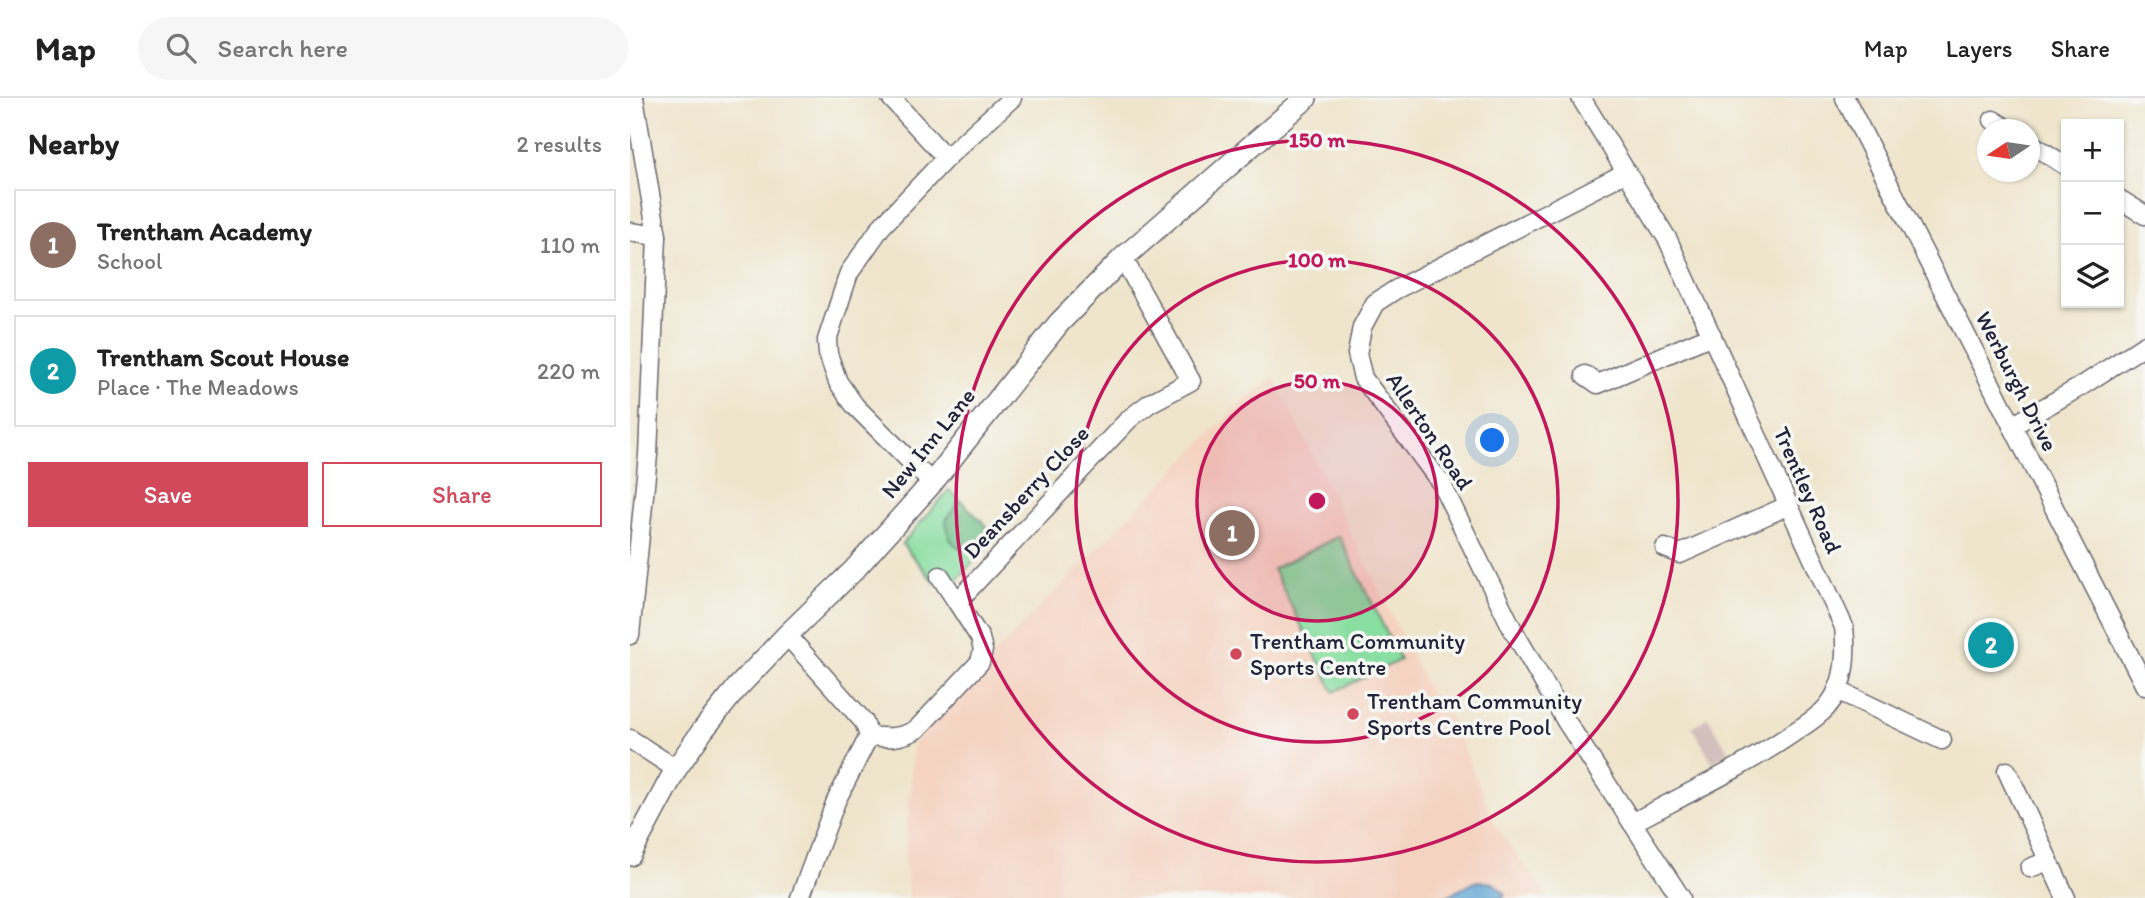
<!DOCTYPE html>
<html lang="en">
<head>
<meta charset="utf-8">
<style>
  :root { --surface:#fff; --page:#f6f6f6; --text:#222; --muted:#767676; --line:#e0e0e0; --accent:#d1495b }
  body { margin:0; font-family:Itim,sans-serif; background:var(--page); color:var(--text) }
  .controls { position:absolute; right:21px; top:21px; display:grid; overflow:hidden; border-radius:0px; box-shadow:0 2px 5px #0004 }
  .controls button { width:63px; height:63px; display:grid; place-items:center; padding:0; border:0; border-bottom:2px solid var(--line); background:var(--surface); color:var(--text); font:35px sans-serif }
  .compass { position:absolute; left:1347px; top:21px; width:63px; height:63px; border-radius:50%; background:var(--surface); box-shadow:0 2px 5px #0004; rotate:257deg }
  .you { position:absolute; left:863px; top:343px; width:24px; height:24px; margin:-18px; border:5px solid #fff; border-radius:50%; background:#1a73e8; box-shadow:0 0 0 10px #1a73e833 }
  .badge { display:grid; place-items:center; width:46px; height:46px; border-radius:50%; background:var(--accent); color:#fff; font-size:23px; font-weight:700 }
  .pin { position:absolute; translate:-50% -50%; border:4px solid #fff; box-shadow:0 2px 7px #0006 }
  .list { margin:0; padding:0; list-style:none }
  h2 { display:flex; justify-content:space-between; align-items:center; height:91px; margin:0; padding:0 28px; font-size:30px }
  h2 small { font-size:23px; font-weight:400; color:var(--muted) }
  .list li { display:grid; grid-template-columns:46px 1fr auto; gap:21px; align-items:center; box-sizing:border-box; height:112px; margin:0 14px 14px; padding:0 14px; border:2px solid var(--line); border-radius:0px }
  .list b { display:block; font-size:26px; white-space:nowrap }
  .list p { margin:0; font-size:23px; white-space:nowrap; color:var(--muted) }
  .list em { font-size:23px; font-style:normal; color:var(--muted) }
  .actions { display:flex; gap:14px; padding:21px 28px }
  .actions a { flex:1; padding:16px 0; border:2px solid var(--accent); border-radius:0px; text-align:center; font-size:24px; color:var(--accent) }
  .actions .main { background:var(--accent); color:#fff }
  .icon { flex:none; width:38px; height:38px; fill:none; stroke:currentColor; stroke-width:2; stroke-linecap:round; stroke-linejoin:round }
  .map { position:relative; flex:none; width:1515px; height:800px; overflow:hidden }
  header { display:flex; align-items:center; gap:42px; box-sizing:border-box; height:98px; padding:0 35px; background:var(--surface); border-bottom:2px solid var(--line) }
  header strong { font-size:33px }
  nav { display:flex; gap:38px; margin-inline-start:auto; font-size:24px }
  .search { width:490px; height:63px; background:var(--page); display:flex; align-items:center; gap:18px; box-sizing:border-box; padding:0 24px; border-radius:38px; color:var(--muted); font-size:26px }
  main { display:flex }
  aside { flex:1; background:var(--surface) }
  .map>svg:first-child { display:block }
  .built { fill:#f5d3c1 }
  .industrial { fill:#d1c0bc }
  .green { fill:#89dea1; stroke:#56806e; stroke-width:2 }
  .forest { fill:#6ebd87; stroke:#487061; stroke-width:2 }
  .water { fill:#5ea4d4; stroke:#406388; stroke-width:2 }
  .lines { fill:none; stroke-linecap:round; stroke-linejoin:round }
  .minor-casing { stroke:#6a666e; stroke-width:21 }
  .tertiary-casing { stroke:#6a666e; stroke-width:24 }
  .minor { stroke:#fff; stroke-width:18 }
  .tertiary { stroke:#fff; stroke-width:21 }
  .ring { fill:none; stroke:#c2185b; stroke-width:3.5 }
  .poi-dot { fill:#d1495b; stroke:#f6f6f2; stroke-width:2.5 }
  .labels { text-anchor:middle; stroke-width:7; stroke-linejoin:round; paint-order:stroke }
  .street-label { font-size:23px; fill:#22223b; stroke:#f6f6f2 }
  .poi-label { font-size:23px; fill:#22223b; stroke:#f6f6f2; text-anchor:start }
  .centre { fill:#c2185b; stroke:#f6f6f2; stroke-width:3.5 }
  .ring-label { font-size:21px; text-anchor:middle; font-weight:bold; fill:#c2185b; stroke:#f6f6f2; stroke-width:7; stroke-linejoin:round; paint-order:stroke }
</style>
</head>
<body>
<header>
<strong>Map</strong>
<div class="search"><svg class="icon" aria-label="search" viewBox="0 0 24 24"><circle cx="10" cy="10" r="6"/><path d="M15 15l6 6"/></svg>Search here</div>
<nav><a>Map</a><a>Layers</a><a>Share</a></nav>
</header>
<main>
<aside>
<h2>Nearby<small>2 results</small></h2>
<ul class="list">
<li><span class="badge" style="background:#8d6e63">1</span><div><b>Trentham Academy</b><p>School</p></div><em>110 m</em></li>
<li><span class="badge" style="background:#0f9aa8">2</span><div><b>Trentham Scout House</b><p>Place · The Meadows</p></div><em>220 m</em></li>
</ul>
<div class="actions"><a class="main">Save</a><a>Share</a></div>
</aside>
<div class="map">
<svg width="1515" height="800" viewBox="0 0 1515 800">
  <rect width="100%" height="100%" fill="#f6f6f2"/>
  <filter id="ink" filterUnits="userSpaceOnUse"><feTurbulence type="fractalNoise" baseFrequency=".0143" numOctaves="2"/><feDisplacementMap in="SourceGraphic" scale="14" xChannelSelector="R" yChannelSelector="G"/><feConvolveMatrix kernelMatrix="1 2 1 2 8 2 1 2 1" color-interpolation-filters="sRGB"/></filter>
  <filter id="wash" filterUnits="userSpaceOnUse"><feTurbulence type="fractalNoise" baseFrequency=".00686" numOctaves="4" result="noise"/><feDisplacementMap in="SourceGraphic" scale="28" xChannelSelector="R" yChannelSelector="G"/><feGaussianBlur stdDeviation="1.57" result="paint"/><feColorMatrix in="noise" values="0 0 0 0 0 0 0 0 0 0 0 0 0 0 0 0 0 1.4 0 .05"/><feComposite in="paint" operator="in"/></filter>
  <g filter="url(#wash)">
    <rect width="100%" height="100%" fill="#efe5cc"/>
    <!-- built -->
    <path class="built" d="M 644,279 L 810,615 L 816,612 L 820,619 L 868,732 L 919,800 L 279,800 L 275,761 L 283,647 L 358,562 L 607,309 Z"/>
    <!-- industrial -->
    <path class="industrial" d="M 1078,619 L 1099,655 L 1083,665 L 1062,629 Z"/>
    <!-- green -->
    <g class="green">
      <path d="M 319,392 L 367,438 L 322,487 L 304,484 L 272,446 Z"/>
      <path d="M 709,438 L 770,562 L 704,594 L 643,471 Z"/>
    </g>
    <!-- forest -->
    <path class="forest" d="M 330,402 L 362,433 L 348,448 L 332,451 C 319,445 317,436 316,422 Z"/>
    <!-- water -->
    <path class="water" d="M 847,783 L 863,785 L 875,795 L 873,800 L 813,800 Z"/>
  </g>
  <g filter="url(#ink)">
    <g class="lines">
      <!-- minor casing -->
      <g class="minor-casing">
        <g id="minor">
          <path d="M 261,0 L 316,60"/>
          <path d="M 951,0 L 1038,142 L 1214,529 C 1217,557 1216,588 1196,610 C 1185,622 1170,630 1157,639 C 1108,672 1054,697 1002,725"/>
          <path d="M 1215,0 L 1515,588"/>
          <path d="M 1363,22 L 1379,32"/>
          <path d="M 1400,45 L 1436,68"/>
          <path d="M 997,74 L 765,192 L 745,205 L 732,229 L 727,256 L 733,280 L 811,385 L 883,532 L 936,623 L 1051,800"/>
          <path d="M 1489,101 L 1515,117"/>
          <path d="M 0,134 L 27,138"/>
          <path d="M 955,277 L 968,286 L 1082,237"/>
          <path d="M 1382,328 L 1450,289 L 1515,247"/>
          <path d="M 302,385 L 225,308 L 208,284 L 198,256 L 197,242 L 219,175 L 251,129 L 316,60 L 382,0"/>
          <path d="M 1035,450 L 1050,456 L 1157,408"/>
          <path d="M 310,478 L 327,504"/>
          <path d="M 0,537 L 18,357 L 27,138 L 4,0"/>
          <path d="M 157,537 L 234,624 L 239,638 L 206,703 L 170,800"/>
          <path d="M 1207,592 L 1312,642"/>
          <path d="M 239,638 C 258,640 270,641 287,631 L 350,564 L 353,552 L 350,540 L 327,504 L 499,321 L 520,305 L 561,283 L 493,160"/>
          <path d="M 0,641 L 46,671"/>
          <path d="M 1377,673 L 1436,800"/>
          <path d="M 1400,770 L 1418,763"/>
        </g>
      </g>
      <!-- tertiary casing -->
      <g class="tertiary-casing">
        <path id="tertiary" d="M 0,757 L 46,671 L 73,632 L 107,590 L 157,537 L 224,472 L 302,385 L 429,225 L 493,160 L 676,0"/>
      </g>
      <!-- minor -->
      <use href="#minor" class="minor"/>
      <!-- tertiary -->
      <use href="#tertiary" class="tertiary"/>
    </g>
  </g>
  <!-- distance rings -->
  <circle cx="687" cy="403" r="120" fill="#c2185b" fill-opacity=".12"/>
  <g class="ring">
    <circle cx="687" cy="403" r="120"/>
    <circle cx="687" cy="403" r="241"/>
    <circle cx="687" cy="403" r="361"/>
  </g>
  <!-- markers -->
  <g class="poi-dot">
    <circle cx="606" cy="556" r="7"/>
    <circle cx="723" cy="616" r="7"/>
  </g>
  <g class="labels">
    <!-- street labels -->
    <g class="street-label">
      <text transform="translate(1387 283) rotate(63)" y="8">Werburgh Drive</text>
      <text transform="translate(800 333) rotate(56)" y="8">Allerton Road</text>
      <text transform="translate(298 345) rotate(-51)" y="8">New Inn Lane</text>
      <text transform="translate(1178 392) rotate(66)" y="8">Trentley Road</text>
      <text transform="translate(396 394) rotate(-47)" y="8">Deansberry Close</text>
    </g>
    <!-- poi labels -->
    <g class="poi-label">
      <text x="620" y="551">Trentham Community<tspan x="620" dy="26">Sports Centre</tspan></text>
      <text x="737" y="611">Trentham Community<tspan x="737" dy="26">Sports Centre Pool</tspan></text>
    </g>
  </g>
  <circle cx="687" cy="403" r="10" class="centre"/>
  <g class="ring-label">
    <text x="687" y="49">150 m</text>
    <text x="687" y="169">100 m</text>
    <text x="687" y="290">50 m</text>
  </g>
</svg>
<div class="controls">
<button>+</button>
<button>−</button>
<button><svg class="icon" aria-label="layers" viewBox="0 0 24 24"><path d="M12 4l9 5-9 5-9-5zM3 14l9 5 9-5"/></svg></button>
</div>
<svg class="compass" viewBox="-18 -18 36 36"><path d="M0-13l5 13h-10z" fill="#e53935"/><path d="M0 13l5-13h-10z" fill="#767676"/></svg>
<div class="you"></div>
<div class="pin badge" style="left:602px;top:435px;background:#8d6e63">1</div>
<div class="pin badge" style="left:1361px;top:547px;background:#0f9aa8">2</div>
</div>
</main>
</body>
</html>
